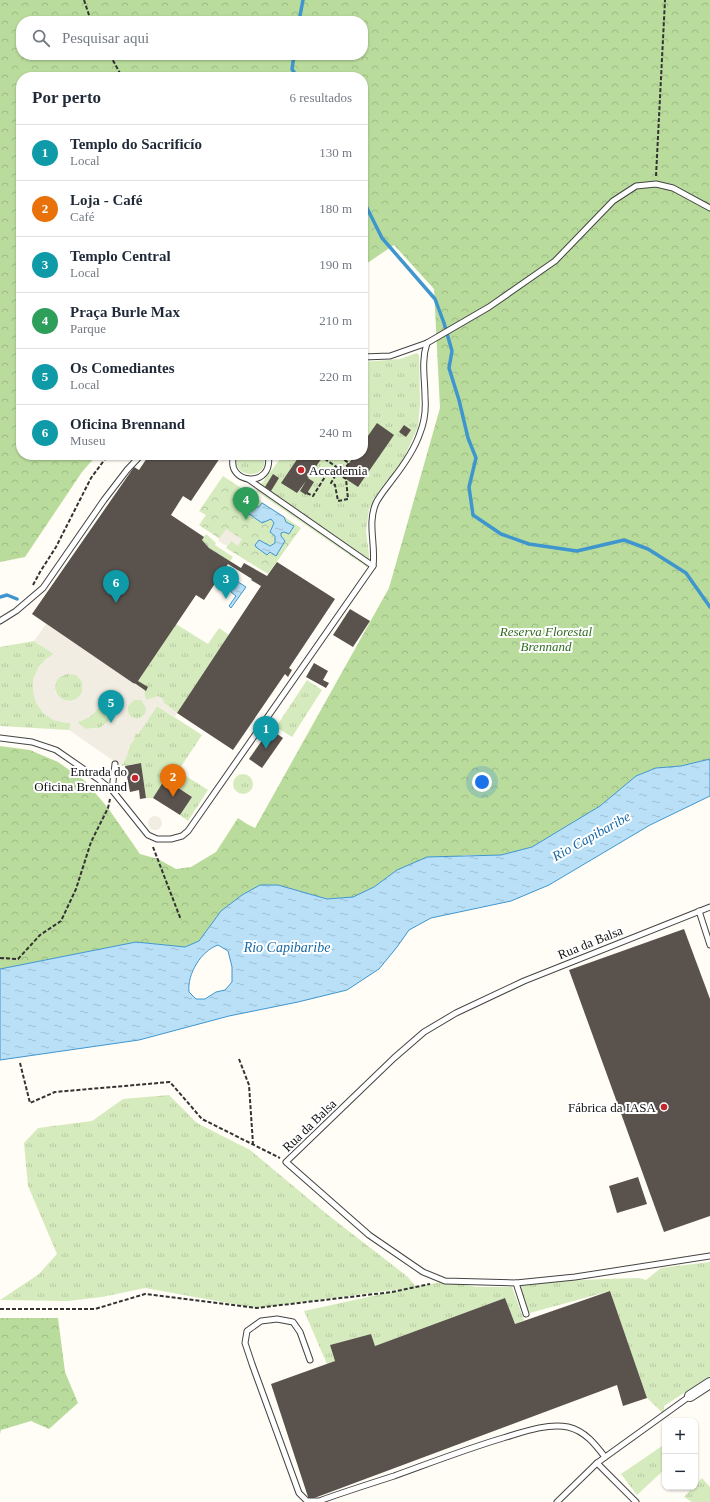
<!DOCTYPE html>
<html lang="pt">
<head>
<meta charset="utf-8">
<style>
  :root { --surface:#fff; --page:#f6f6f7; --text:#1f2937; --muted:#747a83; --line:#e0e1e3; --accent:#db2777 }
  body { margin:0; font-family:Georgia,serif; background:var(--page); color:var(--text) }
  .controls { position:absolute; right:12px; bottom:12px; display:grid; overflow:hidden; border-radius:8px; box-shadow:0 1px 3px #0004 }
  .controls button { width:36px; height:36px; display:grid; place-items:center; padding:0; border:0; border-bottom:1px solid var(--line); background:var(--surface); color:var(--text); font:20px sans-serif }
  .you { position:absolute; left:482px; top:782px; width:14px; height:14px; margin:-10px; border:3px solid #fff; border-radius:50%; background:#1a73e8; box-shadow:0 0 0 6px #1a73e833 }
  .badge { display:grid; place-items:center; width:26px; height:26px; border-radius:50%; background:var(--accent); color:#fff; font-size:13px; font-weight:700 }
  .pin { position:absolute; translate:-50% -33px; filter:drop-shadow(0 1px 2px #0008) }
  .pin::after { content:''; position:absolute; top:21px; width:14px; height:12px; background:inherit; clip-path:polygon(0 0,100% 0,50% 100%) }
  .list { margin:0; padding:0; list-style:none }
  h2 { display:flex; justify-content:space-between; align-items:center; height:52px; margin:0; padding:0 16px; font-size:17px }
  h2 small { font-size:13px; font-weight:400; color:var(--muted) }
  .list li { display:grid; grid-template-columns:26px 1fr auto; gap:12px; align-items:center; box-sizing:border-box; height:56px; padding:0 16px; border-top:1px solid var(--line) }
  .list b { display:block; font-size:15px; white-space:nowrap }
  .list p { margin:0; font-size:13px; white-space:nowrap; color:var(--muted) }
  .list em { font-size:13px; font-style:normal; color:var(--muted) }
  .icon { flex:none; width:22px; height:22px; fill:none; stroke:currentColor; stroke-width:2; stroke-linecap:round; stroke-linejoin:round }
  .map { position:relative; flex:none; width:710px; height:1502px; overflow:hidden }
  .search { position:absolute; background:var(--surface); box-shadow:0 1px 3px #0004; left:16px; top:16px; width:352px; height:44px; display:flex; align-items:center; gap:10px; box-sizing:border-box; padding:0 14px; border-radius:16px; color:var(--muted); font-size:15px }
  .panel { position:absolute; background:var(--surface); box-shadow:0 1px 3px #0004; left:16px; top:72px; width:352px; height:388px; border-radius:16px }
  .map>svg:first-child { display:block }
  .grass { fill:url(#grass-tufts) }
  .forest { fill:url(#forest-crowns); fill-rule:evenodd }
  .park { fill:url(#park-crowns) }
  .plaza { fill:#f1ede2; fill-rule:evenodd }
  .water { fill:url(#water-ripples); stroke:#3f96cf; fill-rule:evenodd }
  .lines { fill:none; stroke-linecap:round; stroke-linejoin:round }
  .stream { stroke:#3f96cf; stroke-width:3.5 }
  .building { fill:#5a524d }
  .service-casing { stroke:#444; stroke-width:7 }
  .minor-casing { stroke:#444; stroke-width:12 }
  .path { stroke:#333; stroke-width:2; stroke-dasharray:4 2; stroke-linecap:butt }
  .service { stroke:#fff; stroke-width:5 }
  .minor { stroke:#fff; stroke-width:10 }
  .poi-dot { fill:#c4262e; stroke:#fff; stroke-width:1.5 }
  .labels { text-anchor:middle; stroke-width:4; stroke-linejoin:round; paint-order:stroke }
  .poi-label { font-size:13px; fill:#111; stroke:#fff; text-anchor:end }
  .park-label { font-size:13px; font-style:italic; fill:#2f6b1f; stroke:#fff }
  .street-label { font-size:13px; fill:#111; stroke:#fff }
  .water-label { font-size:14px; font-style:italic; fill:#1768a6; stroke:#fff }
</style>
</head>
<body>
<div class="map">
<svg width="710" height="1502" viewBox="0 0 710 1502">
  <defs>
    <pattern id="grass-tufts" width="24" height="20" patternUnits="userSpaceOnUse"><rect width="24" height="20" fill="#d5ebbd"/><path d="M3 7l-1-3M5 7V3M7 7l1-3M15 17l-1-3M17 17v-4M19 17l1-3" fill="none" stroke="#b6c8a1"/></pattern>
    <pattern id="forest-crowns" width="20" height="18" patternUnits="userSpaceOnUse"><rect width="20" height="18" fill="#b9dc9c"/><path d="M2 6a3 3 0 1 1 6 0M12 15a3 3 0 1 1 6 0" fill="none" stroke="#9ebc85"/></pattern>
    <pattern id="park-crowns" width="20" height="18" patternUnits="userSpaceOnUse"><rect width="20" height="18" fill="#d5ebbd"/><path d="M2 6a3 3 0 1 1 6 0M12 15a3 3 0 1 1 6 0" fill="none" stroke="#b6c8a1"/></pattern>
    <pattern id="water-ripples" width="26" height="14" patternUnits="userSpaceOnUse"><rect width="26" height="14" fill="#b9e0f7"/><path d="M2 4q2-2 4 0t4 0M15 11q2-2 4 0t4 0" fill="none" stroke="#9ebfd3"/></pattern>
  </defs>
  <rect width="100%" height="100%" fill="#fffdf5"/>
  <!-- grass -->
  <g class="grass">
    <path d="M 417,353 L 419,355 L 420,404 L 418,427 L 402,462 L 380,491 L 369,509 L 366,531 L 370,562 L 367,567 L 256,491 L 283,455 L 363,455 L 363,362 L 400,359 Z"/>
    <path d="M 238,455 L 263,455 C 273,481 228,480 238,455 Z"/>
    <path d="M 176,624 L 208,644 L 219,628 L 229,635 L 177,713 L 164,703 L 146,700 L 136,684 Z"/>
    <path d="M 34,641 L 54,654 L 46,659 L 38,668 L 71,723 L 69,730 L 0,726 L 0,647 Z"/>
    <circle cx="69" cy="687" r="14"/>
    <path d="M 307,680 L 322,690 L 292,737 L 276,727 Z"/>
    <path d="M 105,690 L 114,693 L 115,716 L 100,728 L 85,729 L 77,722 C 93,717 102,707 105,690 Z"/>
    <circle cx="137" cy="709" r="10"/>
    <path d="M 157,706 L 202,735 L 178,771 L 208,790 L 188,821 L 180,815 L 192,797 L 166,779 L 153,798 L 146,798 L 141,763 L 121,766 C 126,759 126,756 129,748 C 130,742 134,740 135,733 L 138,734 Z"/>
    <circle cx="243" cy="784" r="10"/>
    <path d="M 169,1095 L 197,1123 L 250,1150 L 328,1215 L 408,1277 L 416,1287 L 445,1281 L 476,1287 L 512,1287 L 524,1320 L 515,1324 L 505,1298 L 375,1346 L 371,1334 L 330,1345 L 335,1361 L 327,1364 L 304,1311 L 409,1288 L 256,1308 L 145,1288 L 102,1297 L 68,1301 L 0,1300 L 39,1274 L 57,1254 L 28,1186 L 24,1143 L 38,1128 L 92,1121 L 123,1099 Z"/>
    <path d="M 710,1262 L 710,1376 L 664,1406 L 664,1414 L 647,1398 L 610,1291 L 526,1314 L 516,1283 L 606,1279 L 639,1278 L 646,1280 L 661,1268 Z"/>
    <path d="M 665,1444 L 665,1469 L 637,1495 L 621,1474 Z"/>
    <path d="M 702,1478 L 710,1487 L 710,1502 L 692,1502 L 684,1497 Z"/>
  </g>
  <!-- forest -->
  <g class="forest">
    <path d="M 0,0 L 710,0 L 710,759 L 681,766 L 656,768 L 636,776 L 600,806 L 532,847 L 501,855 L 465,855 L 397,870 L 374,887 L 353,897 L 327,899 L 278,885 L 260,885 L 242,895 L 221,911 L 199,941 L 185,947 L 136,942 L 0,969 L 0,746 L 30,750 L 58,762 L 85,781 L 108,808 L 140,854 L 158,859 L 176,869 L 191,867 L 216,852 L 238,818 L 247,824 L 255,828 L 389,588 L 440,408 L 434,289 L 394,245 L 363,266 L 363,77 L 21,77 L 21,455 L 97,455 L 82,472 L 25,557 L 0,562 ZM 21,21 L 363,21 L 363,55 L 21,55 Z"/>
    <path d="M 0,1318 L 58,1318 L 65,1372 L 78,1403 L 49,1429 L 31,1421 L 1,1430 L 0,1434 Z"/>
  </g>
  <!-- park -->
  <g class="park">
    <path d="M 223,476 L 301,528 L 268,574 L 226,548 L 231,541 L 226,529 L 220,539 L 199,525 L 206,515 L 199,511 Z"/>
    <path d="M 206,534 L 216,543 L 215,545 L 233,557 L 230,561 L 209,548 L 202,540 Z"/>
  </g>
  <!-- plaza -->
  <g class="plaza">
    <path d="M 226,529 L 242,539 L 238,546 L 231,541 L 227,546 L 218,541 Z"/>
    <path d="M 46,624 L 133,683 L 144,689 L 146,700 L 158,696 L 163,699 L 164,703 L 177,713 L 175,717 L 157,706 L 138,734 L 135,733 L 134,740 L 129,746 L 127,757 L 121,766 L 69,730 L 71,723 L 65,723 L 53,720 L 43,713 L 36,703 L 33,691 L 33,679 L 38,668 L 46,659 L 54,654 L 34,641 ZM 67,674 L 76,675 L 82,682 L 82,692 L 80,696 L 73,701 L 64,700 L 57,695 L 55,691 L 56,682 L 58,678 ZM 105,690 L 114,693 L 115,716 L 100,728 L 85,729 L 77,722 L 90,717 L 95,712 L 103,698 ZM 134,700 L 141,700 L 146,708 L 145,714 L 140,718 L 137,719 L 131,717 L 128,712 L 128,706 Z"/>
    <circle cx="155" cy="823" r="7"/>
  </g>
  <!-- water -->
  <g class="water">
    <path d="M 249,501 L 256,507 L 259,507 L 262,503 L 284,517 L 286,522 L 294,526 L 289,534 L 284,532 L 281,533 L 281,536 L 285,541 L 276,556 L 270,552 L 267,555 L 256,547 L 255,545 L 259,540 L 270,546 L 275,543 L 275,536 L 270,532 L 274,523 L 271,519 L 262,523 L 245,511 Z"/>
    <path d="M 227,575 L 246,587 L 231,608 L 229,606 L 236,596 L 231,592 L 232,590 L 226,586 L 224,588 L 220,586 Z"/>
    <path d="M 710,759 L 710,796 L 650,825 L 549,885 L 511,901 L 431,918 L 409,930 L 397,947 L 379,969 L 347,990 L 298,1002 L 229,1016 L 139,1040 L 0,1060 L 0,969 L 136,942 L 185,947 L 199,941 L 221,911 L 242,895 L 260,885 L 278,885 L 327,899 L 353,897 L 374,887 L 397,870 L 427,857 L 501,855 L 532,847 L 600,806 L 636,776 L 656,768 L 681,766 ZM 218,945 L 228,951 L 232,967 L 232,982 L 225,990 L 216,992 L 205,999 L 196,999 L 189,992 C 187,974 201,951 218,945 Z"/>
  </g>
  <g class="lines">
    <!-- stream -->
    <g class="stream">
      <path d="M 299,21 L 303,0"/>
      <path d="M 294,55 L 292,69 L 297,77"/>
      <path d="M 363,196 L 367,208 L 382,238 L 435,299 L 444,323 L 452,351 L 449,368 L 459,400 L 468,438 L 476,458 L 469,487 L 473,515 L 501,534 L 529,544 L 577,551 L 624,540 L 648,549 L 686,573 L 710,607"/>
      <path d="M 0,597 L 7,595 L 17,599"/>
    </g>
  </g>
  <!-- building -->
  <g class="building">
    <path d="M 377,423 L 394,435 L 358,487 L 340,475 L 355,455 L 363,455 L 363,443 Z"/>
    <path d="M 404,425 L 411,430 L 406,437 L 399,432 Z"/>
    <path d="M 149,455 L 165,455 L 170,458 L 172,455 L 222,455 L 191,501 L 183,496 L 171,515 L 204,537 L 202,540 L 209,548 L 241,568 L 244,563 L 267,576 L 277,562 L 335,599 L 289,668 L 292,670 L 288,677 L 285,674 L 233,750 L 177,713 L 261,586 L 251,580 L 252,579 L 228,564 L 204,600 L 196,595 L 138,681 L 148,687 L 146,691 L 136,684 L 133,683 L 32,614 L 134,467 L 139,470 Z"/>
    <path d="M 300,455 L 324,455 L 308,478 L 314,482 L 306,495 L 300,491 L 306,481 L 297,493 L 281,483 Z"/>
    <path d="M 273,474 L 279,478 L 271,491 L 265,487 Z"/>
    <path d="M 350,609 L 370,621 L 353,647 L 333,635 Z"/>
    <path d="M 314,663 L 328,671 L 323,680 L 329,683 L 326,688 L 306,677 Z"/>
    <path d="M 270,729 L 283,738 L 262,768 L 249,759 Z"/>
    <path d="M 141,763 L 146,798 L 140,799 L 139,790 L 130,792 L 125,766 Z"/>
    <path d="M 165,779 L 192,797 L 180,815 L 153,798 Z"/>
    <path d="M 684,929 L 710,999 L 710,1216 L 664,1232 L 569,970 Z"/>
    <path d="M 638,1177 L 647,1204 L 617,1213 L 609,1186 Z"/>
    <path d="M 610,1291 L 647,1398 L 623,1406 L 617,1385 L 309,1500 L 271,1384 L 335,1361 L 330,1345 L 371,1334 L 375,1346 L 505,1298 L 515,1324 Z"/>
  </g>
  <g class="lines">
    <!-- service casing -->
    <g class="service-casing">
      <g id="service">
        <path d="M 363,357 L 390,356 L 427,343 L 489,307 L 555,261 L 613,201 L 636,186 L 656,184 L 673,188 L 710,208"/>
        <path d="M 234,455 C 224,485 275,489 268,455"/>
        <path d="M 248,479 L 373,566"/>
        <path d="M 0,621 L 16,611 L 43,588 L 104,500 L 127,470 L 141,455"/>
        <path d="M 0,738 L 32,742 L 56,750 L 98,779 L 112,790 L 148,835 L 157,839 L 171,839 L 182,836 L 188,831 L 373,566 C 376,545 367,523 376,503 C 380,495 387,487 392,480 C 403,466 414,451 420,433 C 424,423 426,409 425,397 C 425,379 421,361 427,343"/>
        <path d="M 112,790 L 115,764"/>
        <path d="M 710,907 L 524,981 L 456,1013 L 424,1032 L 394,1058 L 286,1162 L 369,1235 L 423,1272 L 445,1281 L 516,1283 L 575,1277 L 710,1256"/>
        <path d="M 699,911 L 710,945"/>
        <path d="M 516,1283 L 526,1314"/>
        <path d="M 310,1360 L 300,1332 L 293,1322 L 277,1319 L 261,1321 L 247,1331 L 245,1343 L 252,1364 L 299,1493 L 307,1501 L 319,1501 C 344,1492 369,1484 394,1476 C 430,1463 466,1449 503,1438 C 523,1432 547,1423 568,1427 C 585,1431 595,1444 605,1457"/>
        <path d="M 597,1463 L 636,1502"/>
        <path d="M 557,1502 L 597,1463 L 690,1396"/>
      </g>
    </g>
    <!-- minor casing -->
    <g class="minor-casing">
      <path id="minor" d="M 690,1396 L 710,1383"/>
    </g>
    <!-- path -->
    <g class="path">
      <path d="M 84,0 L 91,21"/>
      <path d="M 110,55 L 122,77"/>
      <path d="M 656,176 L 665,0"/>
      <path d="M 324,455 L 322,457 L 338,468 L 338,471 L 331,483 L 335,485 L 338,501 L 348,499 L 346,479 L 340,475 L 349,463 L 337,455"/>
      <path d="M 307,493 L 313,496 L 328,472 L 335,476"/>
      <path d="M 33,585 L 40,572 L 56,547 L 91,478 L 108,455"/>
      <path d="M 153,847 L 181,920"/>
      <path d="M 0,958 L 18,959 L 40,935 L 61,921 L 76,889 L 91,842 L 108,808 L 110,799"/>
      <path d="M 239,1059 L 249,1085 L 253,1144"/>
      <path d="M 20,1063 L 30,1103 L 55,1092 L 170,1082 L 202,1119 L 280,1158"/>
      <path d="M 0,1309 L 95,1309 L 145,1294 L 256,1308 L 392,1292 L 430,1284"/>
    </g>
    <!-- service -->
    <use href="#service" class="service"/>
    <!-- minor -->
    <use href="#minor" class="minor"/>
  </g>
  <!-- markers -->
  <g class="poi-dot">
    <circle cx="301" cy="470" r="4"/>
    <circle cx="135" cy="778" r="4"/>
    <circle cx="664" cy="1107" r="4"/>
  </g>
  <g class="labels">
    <!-- poi labels -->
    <g class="poi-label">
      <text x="309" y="475" text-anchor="start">Accademia</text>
      <text x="127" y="776">Entrada do<tspan x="127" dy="15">Oficina Brennand</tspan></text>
      <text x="656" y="1112">Fábrica da IASA</text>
    </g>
    <!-- park labels -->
    <g class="park-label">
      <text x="546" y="636">Reserva Florestal<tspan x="546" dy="15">Brennand</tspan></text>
    </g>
    <!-- street labels -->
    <g class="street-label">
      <text transform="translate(590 942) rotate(-22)" y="5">Rua da Balsa</text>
      <text transform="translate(309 1125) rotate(-44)" y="5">Rua da Balsa</text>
    </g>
    <!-- water labels -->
    <g class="water-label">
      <text transform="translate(591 836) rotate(-29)" y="5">Rio Capibaribe</text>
      <text x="287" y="952">Rio Capibaribe</text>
    </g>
  </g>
</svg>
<div class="controls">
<button>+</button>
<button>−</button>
</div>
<div class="you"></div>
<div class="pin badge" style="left:266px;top:749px;background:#0f9aa8">1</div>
<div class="pin badge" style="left:173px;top:797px;background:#e8710a">2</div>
<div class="pin badge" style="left:226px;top:599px;background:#0f9aa8">3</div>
<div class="pin badge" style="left:246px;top:520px;background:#2e9e5b">4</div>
<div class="pin badge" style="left:111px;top:723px;background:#0f9aa8">5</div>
<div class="pin badge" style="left:116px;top:603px;background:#0f9aa8">6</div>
<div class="search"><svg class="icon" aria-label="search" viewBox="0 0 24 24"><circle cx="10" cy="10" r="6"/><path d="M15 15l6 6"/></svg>Pesquisar aqui</div>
<section class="panel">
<h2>Por perto<small>6 resultados</small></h2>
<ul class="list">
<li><span class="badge" style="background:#0f9aa8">1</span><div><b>Templo do Sacrificío</b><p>Local</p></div><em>130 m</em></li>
<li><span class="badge" style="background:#e8710a">2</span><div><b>Loja - Café</b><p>Café</p></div><em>180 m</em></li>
<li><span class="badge" style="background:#0f9aa8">3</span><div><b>Templo Central</b><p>Local</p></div><em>190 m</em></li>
<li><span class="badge" style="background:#2e9e5b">4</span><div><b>Praça Burle Max</b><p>Parque</p></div><em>210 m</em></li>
<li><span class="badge" style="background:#0f9aa8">5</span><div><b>Os Comediantes</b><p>Local</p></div><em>220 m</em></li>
<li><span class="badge" style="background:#0f9aa8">6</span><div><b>Oficina Brennand</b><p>Museu</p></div><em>240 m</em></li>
</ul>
</section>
</div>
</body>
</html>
